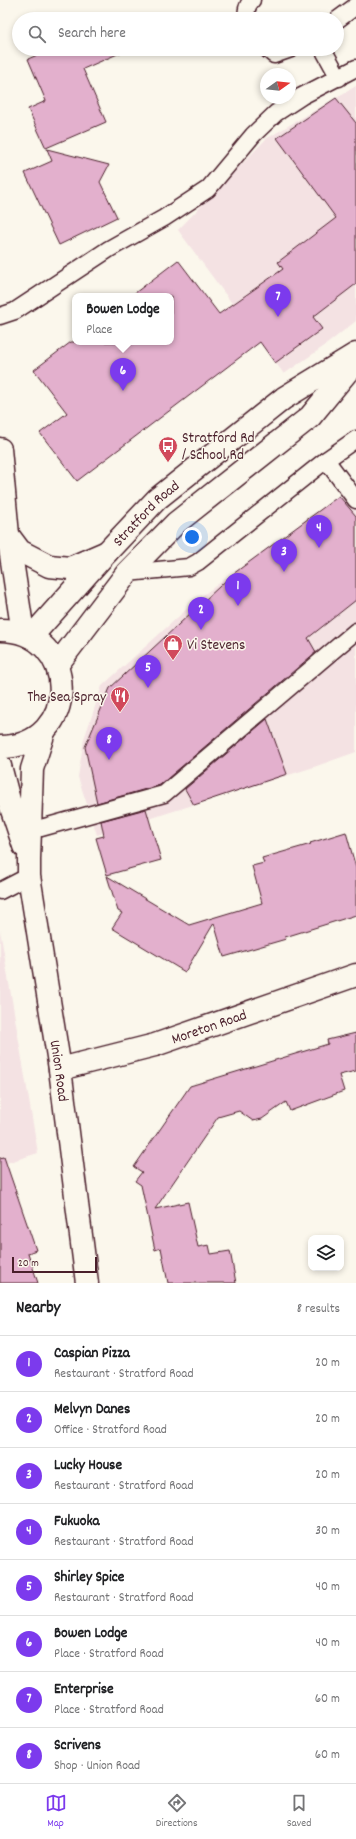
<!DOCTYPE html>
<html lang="en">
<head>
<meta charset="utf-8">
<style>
  :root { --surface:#fff; --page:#f2f2f2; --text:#202124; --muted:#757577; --line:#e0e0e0; --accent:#7c3aed }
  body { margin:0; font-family:Dekko,sans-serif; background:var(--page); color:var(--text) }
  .controls { position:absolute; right:12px; bottom:12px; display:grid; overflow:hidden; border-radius:8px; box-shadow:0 2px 6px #0003 }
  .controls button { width:36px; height:36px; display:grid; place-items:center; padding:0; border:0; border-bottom:1px solid var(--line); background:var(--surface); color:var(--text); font:20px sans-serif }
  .compass { position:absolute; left:260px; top:68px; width:36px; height:36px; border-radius:50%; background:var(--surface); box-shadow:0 2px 6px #0003; rotate:75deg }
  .scale { position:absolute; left:12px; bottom:10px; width:85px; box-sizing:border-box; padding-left:4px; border:2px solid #4a1f2b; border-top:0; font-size:11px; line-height:14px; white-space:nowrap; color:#4a1f2b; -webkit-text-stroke:3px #fbf7ec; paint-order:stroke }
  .you { position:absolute; left:192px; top:537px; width:14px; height:14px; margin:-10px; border:3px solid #fff; border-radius:50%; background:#1a73e8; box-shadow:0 0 0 6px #1a73e833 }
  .badge { display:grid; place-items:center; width:26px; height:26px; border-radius:50%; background:var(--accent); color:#fff; font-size:13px; font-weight:700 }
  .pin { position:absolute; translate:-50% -33px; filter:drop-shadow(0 1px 2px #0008) }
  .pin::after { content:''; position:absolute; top:21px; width:14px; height:12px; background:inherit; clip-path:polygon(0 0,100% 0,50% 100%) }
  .popup { position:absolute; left:72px; top:293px; width:102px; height:52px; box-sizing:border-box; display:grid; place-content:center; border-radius:8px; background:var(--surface); filter:drop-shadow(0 1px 3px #0005); font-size:13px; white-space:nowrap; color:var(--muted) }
  .popup b { font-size:15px; color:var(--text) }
  .popup::after { content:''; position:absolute; left:50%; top:100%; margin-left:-8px; border:8px solid transparent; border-top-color:var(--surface) }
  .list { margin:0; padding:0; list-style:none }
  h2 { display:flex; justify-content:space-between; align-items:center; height:52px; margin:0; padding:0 16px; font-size:17px }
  h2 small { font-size:13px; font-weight:400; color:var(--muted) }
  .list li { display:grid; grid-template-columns:26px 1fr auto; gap:12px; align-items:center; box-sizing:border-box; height:56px; padding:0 16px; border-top:1px solid var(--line) }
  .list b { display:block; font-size:15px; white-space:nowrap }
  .list p { margin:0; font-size:13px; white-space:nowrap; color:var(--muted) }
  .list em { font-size:13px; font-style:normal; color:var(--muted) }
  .icon { flex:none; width:22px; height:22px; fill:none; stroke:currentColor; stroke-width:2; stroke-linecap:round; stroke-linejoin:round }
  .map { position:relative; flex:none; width:356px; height:1283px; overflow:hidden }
  .search { position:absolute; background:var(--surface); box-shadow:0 2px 6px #0003; left:12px; right:12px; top:12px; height:44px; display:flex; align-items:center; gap:10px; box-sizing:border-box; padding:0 14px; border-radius:22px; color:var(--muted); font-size:15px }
  .sheet { height:500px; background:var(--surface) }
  nav { display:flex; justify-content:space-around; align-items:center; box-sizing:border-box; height:56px; border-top:1px solid var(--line); background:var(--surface); font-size:11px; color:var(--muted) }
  nav a { display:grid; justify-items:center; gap:2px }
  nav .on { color:var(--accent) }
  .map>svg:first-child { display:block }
  .built { fill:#f4e2e3 }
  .building { fill:#e3b0cd; stroke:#4a1f2b }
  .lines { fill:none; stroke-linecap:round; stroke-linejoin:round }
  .lane-casing { stroke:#4a1f2b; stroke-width:19 }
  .street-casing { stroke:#4a1f2b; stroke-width:25 }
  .secondary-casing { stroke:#4a1f2b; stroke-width:25 }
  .highway-casing { stroke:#4a1f2b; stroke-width:25 }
  .lane { stroke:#fbf7ec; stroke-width:16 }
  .street { stroke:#fbf7ec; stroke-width:22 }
  .secondary { stroke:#fbf7ec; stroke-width:22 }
  .highway { stroke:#fbf7ec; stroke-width:22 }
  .labels { text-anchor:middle; stroke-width:3; stroke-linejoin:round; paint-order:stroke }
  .poi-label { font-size:15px; fill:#4a1f2b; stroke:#fbf7ec; text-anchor:start }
  .street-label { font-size:15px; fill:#4a1f2b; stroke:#fbf7ec }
</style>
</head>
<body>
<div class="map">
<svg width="356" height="1283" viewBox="0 0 356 1283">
  <rect width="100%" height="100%" fill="#fbf7ec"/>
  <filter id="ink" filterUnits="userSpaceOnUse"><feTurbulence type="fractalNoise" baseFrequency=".025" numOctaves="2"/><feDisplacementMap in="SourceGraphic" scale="8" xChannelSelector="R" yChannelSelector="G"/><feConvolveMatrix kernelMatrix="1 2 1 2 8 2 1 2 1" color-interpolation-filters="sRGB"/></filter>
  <g filter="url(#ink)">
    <!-- built -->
    <g class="built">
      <path d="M 356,86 L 356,321 L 323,347 L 284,374 L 178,230 L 266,139 Z"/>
      <path d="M 356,484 L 356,752 L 311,768 L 97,835 L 78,777 L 84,739 L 102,686 L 199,598 L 339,496 L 345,495 Z"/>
      <path d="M 0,930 L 38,1153 L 0,1165 Z"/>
    </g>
    <!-- building -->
    <g class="building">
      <path d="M 51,49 L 129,49 L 83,69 L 106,122 L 46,148 L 28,109 L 46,101 L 28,59 Z"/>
      <path d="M 336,98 L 356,123 L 356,284 L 313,317 L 322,329 L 275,363 L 260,342 L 77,481 L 40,433 L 67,413 L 34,370 L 71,342 L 171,342 L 171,296 L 131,296 L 178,260 L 219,314 L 283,269 L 278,262 L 336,218 L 277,138 Z"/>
      <path d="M 47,149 L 109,165 L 100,182 L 117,217 L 59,245 L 25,173 L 52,161 Z"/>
      <path d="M 339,496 L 356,516 L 356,600 L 308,638 L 316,652 L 160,785 L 97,803 L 85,747 L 110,688 L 233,574 Z"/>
      <path d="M 267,719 L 287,774 L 194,805 L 185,789 Z"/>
      <path d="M 146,809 L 161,860 L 107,875 L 96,838 L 104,836 L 101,821 Z"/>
      <path d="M 346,832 L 356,868 L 356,915 L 285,937 L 286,939 L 224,957 L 214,923 L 185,972 L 112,928 L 122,913 L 118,911 L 107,876 L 189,925 L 262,903 L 252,866 L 264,863 L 262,858 L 311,844 L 310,843 Z"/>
      <path d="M 356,1033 L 356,1071 L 339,1075 L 344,1091 L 290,1111 L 286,1102 L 262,1119 L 253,1121 L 239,1111 L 218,1117 L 155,1209 L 188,1202 L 198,1247 L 209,1245 L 211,1254 L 230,1251 L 236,1283 L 168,1283 L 161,1248 L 155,1250 L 141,1185 L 135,1181 L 142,1172 L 134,1167 L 190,1086 L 328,1044 L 327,1040 Z"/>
      <path d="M 4,1157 L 36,1250 L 28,1253 L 38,1283 L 0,1283 L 0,1158 Z"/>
    </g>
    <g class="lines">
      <!-- lane casing -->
      <g class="lane-casing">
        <g id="lane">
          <path d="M 248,19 C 245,12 247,5 252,0"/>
          <path d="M 337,20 L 356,6"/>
          <path d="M 267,49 L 274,55 L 291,49"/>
          <path d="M 323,49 L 339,78"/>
          <path d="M 0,316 L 15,311 L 109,249 L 164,218 L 208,189 L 253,135 L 276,113 L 302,96 L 356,68"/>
          <path d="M 326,460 L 356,500"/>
          <path d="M 127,573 L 189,567 L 198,562 L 326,460 L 356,439"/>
          <path d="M 29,829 L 41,828 L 164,794 L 356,631"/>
          <path d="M 0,891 L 29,876"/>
        </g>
      </g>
      <!-- street casing -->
      <g class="street-casing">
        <g id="street">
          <path id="s1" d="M 60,1069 L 155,1045 L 356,975"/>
        </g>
      </g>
      <!-- secondary casing -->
      <g class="secondary-casing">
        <g id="secondary">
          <path d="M 0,449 L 8,535 L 23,633"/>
          <path d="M 8,535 L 20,551 L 49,566 L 70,568 L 107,552"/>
          <path id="s2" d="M 44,732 L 32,769 L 29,859 L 29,876 L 60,1069 L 87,1283"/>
          <path d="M 0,766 L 10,804 L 24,846"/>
        </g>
      </g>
      <!-- highway casing -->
      <g class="highway-casing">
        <g id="highway">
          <path d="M 0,630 C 80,630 82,747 0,747"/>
          <path id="s3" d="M 31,637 L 107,552 L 157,499 L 284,398 L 356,354"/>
          <path d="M 57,665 L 127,573 L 176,523 L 310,417 L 356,361"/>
        </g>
      </g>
      <!-- lane -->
      <use href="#lane" class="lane"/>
      <!-- street -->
      <use href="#street" class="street"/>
      <!-- secondary -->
      <use href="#secondary" class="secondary"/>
      <!-- highway -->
      <use href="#highway" class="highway"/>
    </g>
  </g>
  <!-- icons -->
  <defs>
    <g id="bus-pin" transform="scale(1)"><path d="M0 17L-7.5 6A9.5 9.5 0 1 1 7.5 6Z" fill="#d1495b" stroke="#fbf7ec"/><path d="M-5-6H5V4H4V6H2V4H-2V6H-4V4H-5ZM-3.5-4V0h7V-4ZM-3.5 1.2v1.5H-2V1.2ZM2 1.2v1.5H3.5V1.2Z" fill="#fff"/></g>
    <g id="shop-pin" transform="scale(1)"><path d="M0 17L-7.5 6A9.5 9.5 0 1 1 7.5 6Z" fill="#d1495b" stroke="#fbf7ec"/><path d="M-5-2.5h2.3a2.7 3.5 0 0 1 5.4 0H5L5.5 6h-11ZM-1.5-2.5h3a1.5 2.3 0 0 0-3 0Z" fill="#fff"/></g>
    <g id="restaurant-pin" transform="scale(1)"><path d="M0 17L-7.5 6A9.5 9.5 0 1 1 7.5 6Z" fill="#d1495b" stroke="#fbf7ec"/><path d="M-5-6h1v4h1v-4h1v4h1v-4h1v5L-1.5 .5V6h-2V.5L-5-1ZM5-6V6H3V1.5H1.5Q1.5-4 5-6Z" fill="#fff"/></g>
  </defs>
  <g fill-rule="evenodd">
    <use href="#bus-pin" x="168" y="446"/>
    <use href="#shop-pin" x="173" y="644"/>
    <use href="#restaurant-pin" x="120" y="696"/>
  </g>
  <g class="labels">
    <!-- poi labels -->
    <g class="poi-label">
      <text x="182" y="442">Stratford Rd<tspan x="182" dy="17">/ School Rd</tspan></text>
      <text x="187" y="649">Vi Stevens</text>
      <text x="106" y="701" text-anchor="end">The Sea Spray</text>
    </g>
    <!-- street labels -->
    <g class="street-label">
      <text dy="5" stroke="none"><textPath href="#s3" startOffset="169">Stratford Road</textPath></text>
      <text dy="5" stroke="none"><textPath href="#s1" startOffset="155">Moreton Road</textPath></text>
      <text dy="5" stroke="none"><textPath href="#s2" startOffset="343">Union Road</textPath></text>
    </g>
  </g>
</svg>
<div class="controls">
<button><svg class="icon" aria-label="layers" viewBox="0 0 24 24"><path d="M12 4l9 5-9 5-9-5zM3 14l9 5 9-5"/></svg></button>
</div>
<svg class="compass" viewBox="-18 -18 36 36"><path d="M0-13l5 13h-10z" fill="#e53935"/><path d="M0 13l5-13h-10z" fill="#757577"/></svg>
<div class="scale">20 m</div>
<div class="you"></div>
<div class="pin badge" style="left:238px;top:606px">1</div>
<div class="pin badge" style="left:201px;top:630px">2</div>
<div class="pin badge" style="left:284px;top:572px">3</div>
<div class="pin badge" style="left:319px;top:548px">4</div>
<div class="pin badge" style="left:148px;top:688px">5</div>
<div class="pin badge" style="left:123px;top:391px">6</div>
<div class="popup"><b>Bowen Lodge</b>Place</div>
<div class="pin badge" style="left:278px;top:317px">7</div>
<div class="pin badge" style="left:109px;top:760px">8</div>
<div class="search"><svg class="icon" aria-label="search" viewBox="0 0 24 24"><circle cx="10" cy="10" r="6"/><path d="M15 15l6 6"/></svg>Search here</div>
</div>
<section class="sheet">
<h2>Nearby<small>8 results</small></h2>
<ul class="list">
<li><span class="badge">1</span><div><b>Caspian Pizza</b><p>Restaurant · Stratford Road</p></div><em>20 m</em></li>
<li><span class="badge">2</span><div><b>Melvyn Danes</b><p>Office · Stratford Road</p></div><em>20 m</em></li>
<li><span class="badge">3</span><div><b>Lucky House</b><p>Restaurant · Stratford Road</p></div><em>20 m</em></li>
<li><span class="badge">4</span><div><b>Fukuoka</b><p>Restaurant · Stratford Road</p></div><em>30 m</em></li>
<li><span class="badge">5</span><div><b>Shirley Spice</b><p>Restaurant · Stratford Road</p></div><em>40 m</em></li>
<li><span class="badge">6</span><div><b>Bowen Lodge</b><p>Place · Stratford Road</p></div><em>40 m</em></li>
<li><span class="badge">7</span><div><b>Enterprise</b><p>Place · Stratford Road</p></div><em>60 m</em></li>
<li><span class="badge">8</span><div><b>Scrivens</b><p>Shop · Union Road</p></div><em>60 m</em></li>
</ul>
</section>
<nav>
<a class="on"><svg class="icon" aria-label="map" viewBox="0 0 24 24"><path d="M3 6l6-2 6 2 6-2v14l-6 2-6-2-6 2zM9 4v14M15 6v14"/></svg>Map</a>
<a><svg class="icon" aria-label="directions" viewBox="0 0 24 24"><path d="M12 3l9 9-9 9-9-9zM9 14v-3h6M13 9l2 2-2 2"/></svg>Directions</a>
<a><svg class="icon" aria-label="saved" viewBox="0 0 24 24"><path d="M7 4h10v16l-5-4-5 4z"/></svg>Saved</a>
</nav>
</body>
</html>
